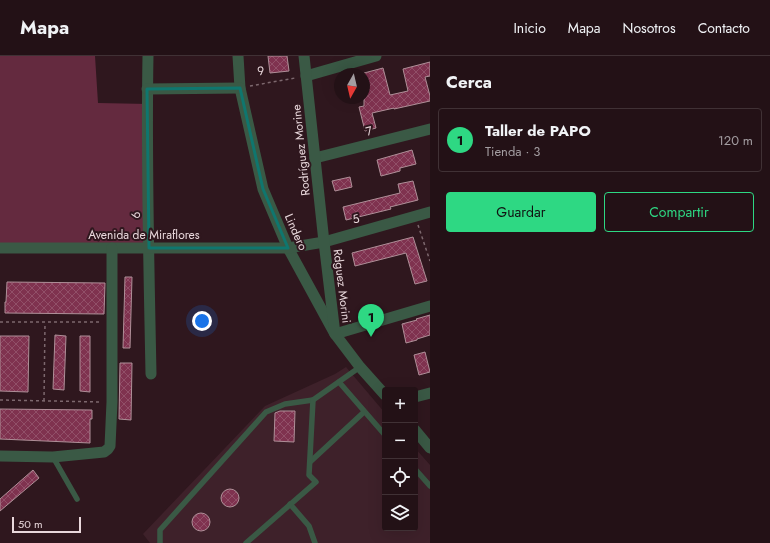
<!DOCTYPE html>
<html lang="es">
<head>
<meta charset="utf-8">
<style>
  :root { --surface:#231116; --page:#2f1f23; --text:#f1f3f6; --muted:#a39da1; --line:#403135; --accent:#2ed883 }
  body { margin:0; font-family:Jost,sans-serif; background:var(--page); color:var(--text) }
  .controls { position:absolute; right:12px; bottom:12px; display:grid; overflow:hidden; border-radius:4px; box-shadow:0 4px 16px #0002 }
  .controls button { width:36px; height:36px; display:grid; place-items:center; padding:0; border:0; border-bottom:1px solid var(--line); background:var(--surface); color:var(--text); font:20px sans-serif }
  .compass { position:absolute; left:334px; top:12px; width:36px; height:36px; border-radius:50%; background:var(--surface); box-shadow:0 4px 16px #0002; rotate:188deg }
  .scale { position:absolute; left:12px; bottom:10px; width:69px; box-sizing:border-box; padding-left:4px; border:2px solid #e9d8dc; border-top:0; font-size:11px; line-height:14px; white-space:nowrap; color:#e9d8dc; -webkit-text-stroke:3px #2f171e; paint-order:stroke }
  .you { position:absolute; left:202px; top:265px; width:14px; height:14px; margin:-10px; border:3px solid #fff; border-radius:50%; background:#1a73e8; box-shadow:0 0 0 6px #1a73e833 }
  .badge { display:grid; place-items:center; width:26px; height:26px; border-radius:50%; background:var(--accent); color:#111; font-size:13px; font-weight:700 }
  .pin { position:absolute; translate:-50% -33px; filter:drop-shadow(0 1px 2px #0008) }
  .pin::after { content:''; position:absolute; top:21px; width:14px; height:12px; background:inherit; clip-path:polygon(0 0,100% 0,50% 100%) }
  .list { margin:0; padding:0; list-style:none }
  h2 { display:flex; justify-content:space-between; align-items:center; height:52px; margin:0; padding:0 16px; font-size:17px }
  h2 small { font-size:13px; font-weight:400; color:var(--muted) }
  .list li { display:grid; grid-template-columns:26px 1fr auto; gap:12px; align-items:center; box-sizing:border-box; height:64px; margin:0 8px 8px; padding:0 8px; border:1px solid var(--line); border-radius:4px }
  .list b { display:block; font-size:15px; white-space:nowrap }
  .list p { margin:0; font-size:13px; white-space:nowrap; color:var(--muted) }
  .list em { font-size:13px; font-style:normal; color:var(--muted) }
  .actions { display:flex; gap:8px; padding:12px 16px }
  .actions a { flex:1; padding:9px 0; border:1px solid var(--accent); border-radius:4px; text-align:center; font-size:14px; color:var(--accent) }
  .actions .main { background:var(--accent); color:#111 }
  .icon { flex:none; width:22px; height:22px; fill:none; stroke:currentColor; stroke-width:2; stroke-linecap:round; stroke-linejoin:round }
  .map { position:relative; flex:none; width:430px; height:487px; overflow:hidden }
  header { display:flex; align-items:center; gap:24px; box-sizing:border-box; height:56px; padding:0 20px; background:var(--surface); border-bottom:1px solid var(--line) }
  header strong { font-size:19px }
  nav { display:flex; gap:22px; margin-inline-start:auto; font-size:14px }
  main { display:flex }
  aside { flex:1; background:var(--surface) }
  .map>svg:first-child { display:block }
  .built { fill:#3e212a }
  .green { fill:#642a3f }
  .building { fill:url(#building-cross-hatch); stroke:#af8f98 }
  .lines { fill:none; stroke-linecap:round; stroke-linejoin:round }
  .path { stroke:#7d686e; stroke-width:1.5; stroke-dasharray:3 3; stroke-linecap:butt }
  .service { stroke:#3a5945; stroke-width:5.5 }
  .minor { stroke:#3a5945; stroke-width:11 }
  .tertiary { stroke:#3a5945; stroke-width:11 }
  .marked { fill:none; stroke:#0f766e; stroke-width:3; stroke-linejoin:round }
  .labels { text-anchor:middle; stroke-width:4; stroke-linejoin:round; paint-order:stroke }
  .street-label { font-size:12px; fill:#e9d8dc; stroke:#2f171e }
</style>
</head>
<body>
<header>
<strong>Mapa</strong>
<nav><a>Inicio</a><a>Mapa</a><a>Nosotros</a><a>Contacto</a></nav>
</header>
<main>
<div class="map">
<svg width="430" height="487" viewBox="0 0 430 487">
  <defs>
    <pattern id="building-cross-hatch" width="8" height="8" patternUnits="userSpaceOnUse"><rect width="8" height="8" fill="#7f324f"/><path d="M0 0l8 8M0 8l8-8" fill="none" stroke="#914f68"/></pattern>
  </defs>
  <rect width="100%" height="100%" fill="#2f171e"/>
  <!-- built -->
  <path class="built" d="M 346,311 L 385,357 L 385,472 L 415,472 L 415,392 L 430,409 L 430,487 L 150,487 L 143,478 L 265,350 L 335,318 Z"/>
  <!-- green -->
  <path class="green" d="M 0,0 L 95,0 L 98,47 L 148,48 L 149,192 L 0,192 Z"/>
  <!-- building -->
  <g class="building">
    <path d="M 268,0 L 287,0 L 289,15 L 270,17 Z"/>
    <path d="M 430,6 L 430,20 L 425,21 L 430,40 L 430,45 L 394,53 L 394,52 L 372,57 L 376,72 L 365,75 L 359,51 L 364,50 L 364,17 L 383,12 L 390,39 L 408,35 L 403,13 Z"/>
    <path d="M 412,94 L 416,108 L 400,112 L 400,115 L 381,120 L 377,104 Z"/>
    <path d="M 350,121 L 352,131 L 335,135 L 332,125 Z"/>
    <path d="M 413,125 L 418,144 L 390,151 L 391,153 L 346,164 L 343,151 L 400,137 L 398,128 Z"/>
    <path d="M 413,181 L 427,225 L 415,228 L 406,197 L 355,210 L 352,197 Z"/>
    <path d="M 125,221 L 132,221 L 130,292 L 123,292 Z"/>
    <path d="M 7,226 L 105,227 L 104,258 L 5,257 L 5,246 L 6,246 Z"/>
    <path d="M 430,259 L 430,279 L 417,283 L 417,284 L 406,287 L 402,268 L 417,264 L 416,263 Z"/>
    <path d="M 55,279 L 66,280 L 64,334 L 53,333 Z"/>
    <path d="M 0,280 L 29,280 L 28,336 L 0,335 Z"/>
    <path d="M 80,280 L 90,280 L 90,336 L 80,335 Z"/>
    <path d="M 425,296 L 430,316 L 419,319 L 414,299 Z"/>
    <path d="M 120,307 L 132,307 L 131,364 L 119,363 Z"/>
    <path d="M 0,353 L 92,354 L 92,363 L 90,363 L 90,387 L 0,383 Z"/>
    <path d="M 280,355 L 295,355 L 294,386 L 274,385 L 275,357 Z"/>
    <path d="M 33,414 L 39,422 L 0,455 L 0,443 Z"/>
    <circle cx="230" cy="442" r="9"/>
    <circle cx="201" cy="466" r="9"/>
  </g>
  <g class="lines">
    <!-- path -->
    <g class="path">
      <path d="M 250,30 L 295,22"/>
      <path d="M 418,169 L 430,205"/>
      <path d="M 0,266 L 102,266"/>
      <path d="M 0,344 L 102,346"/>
      <path d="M 44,345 L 45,267"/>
    </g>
    <!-- service -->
    <g class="service">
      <path d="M 339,326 L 385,379"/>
      <path d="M 53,401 L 77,443"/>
      <path d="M 310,406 L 364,356"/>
      <path d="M 415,413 L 430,430"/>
      <path d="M 290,448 L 309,470 L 315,487"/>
      <path d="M 160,487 L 160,474 L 266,356 L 285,348 L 313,344"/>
      <path d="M 246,487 L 316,426 L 309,419 L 313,344 L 360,311"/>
    </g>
    <!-- minor -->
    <g class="minor">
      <path d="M 148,0 C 146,106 149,212 151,318"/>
      <path d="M 238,0 L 240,32 L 263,133 L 288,192 L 335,278 L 430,250"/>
      <path d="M 306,20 L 376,0"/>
      <path d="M 147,33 L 240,32"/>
      <path d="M 315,102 L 430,73"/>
      <path d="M 0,192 L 288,192 L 324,186 L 430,156"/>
      <path d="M 415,341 L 430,337"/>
      <path d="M 0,400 L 53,401 L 104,396 L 108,393 L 110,390 L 112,346 L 112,192"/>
    </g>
    <!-- tertiary -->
    <g class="tertiary">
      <path d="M 304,0 L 324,186 L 335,278 L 360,311 L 385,339"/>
      <path d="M 415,374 L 430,392"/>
    </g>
  </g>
  <!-- marked area -->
  <path class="marked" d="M 240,32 L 263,133 L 288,192 L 149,192 L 147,33 Z"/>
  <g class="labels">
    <!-- street labels -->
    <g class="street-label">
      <text transform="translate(261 15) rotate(-11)" y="4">9</text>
      <text transform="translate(369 75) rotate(-14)" y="4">7</text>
      <text transform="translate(301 94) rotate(-96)" y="4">Rodríguez Morine</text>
      <text transform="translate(136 159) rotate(-91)" y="4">6</text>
      <text transform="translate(356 163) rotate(-16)" y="4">5</text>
      <text transform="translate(296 176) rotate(66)" y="4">Lindero</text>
      <text x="144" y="183">Avenida de Miraflores</text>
      <text transform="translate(342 230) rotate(83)" y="4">Rdguez Morini</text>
    </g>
  </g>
</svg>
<div class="controls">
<button>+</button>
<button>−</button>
<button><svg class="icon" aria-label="locate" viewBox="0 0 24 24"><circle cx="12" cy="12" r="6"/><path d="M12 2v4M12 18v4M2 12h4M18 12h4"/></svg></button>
<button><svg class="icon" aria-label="layers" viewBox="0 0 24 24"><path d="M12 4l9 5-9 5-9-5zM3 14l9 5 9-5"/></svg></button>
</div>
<svg class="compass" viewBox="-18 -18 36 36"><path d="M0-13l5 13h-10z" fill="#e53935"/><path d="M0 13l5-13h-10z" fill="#a39da1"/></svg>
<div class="scale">50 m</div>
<div class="you"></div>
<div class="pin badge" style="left:371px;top:281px">1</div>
</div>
<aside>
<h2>Cerca<small></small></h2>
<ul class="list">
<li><span class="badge">1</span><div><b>Taller de PAPO</b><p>Tienda · 3</p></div><em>120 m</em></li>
</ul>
<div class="actions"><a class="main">Guardar</a><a>Compartir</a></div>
</aside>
</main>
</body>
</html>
